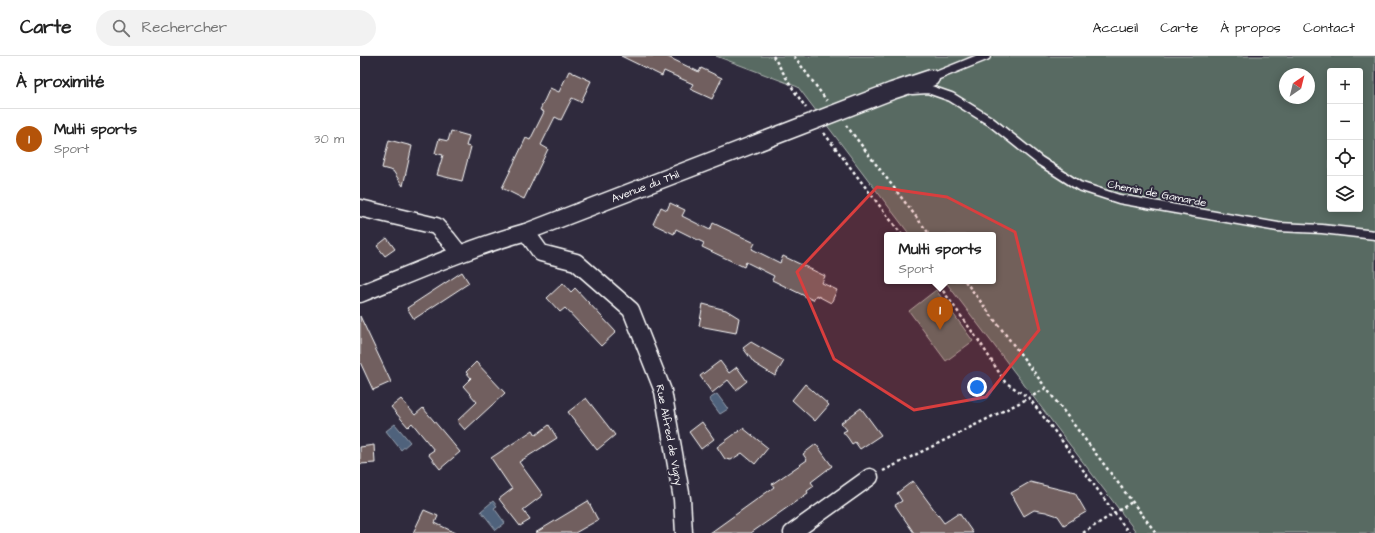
<!DOCTYPE html>
<html lang="fr">
<head>
<meta charset="utf-8">
<style>
  :root { --surface:#fff; --page:#f2f2f2; --text:#222; --muted:#767676; --line:#e0e0e0; --accent:#b45309 }
  body { margin:0; font-family:"Architects Daughter",sans-serif; background:var(--page); color:var(--text) }
  .controls { position:absolute; right:12px; top:12px; display:grid; overflow:hidden; border-radius:4px; box-shadow:0 2px 10px #0003 }
  .controls button { width:36px; height:36px; display:grid; place-items:center; padding:0; border:0; border-bottom:1px solid var(--line); background:var(--surface); color:var(--text); font:20px sans-serif }
  .compass { position:absolute; left:919px; top:12px; width:36px; height:36px; border-radius:50%; background:var(--surface); box-shadow:0 2px 10px #0003; rotate:35deg }
  .you { position:absolute; left:617px; top:331px; width:14px; height:14px; margin:-10px; border:3px solid #fff; border-radius:50%; background:#1a73e8; box-shadow:0 0 0 6px #1a73e833 }
  .badge { display:grid; place-items:center; width:26px; height:26px; border-radius:50%; background:var(--accent); color:#fff; font-size:13px; font-weight:700 }
  .pin { position:absolute; translate:-50% -33px; filter:drop-shadow(0 1px 2px #0008) }
  .pin::after { content:''; position:absolute; top:21px; width:14px; height:12px; background:inherit; clip-path:polygon(0 0,100% 0,50% 100%) }
  .popup { position:absolute; left:524px; top:176px; width:112px; height:52px; box-sizing:border-box; display:grid; place-content:center; border-radius:4px; background:var(--surface); filter:drop-shadow(0 1px 3px #0005); font-size:13px; white-space:nowrap; color:var(--muted) }
  .popup b { font-size:15px; color:var(--text) }
  .popup::after { content:''; position:absolute; left:50%; top:100%; margin-left:-8px; border:8px solid transparent; border-top-color:var(--surface) }
  .list { margin:0; padding:0; list-style:none }
  h2 { display:flex; justify-content:space-between; align-items:center; height:52px; margin:0; padding:0 16px; font-size:17px }
  h2 small { font-size:13px; font-weight:400; color:var(--muted) }
  .list li { display:grid; grid-template-columns:26px 1fr auto; gap:12px; align-items:center; box-sizing:border-box; height:60px; padding:0 16px; border-top:1px solid var(--line) }
  .list b { display:block; font-size:15px; white-space:nowrap }
  .list p { margin:0; font-size:13px; white-space:nowrap; color:var(--muted) }
  .list em { font-size:13px; font-style:normal; color:var(--muted) }
  .icon { flex:none; width:22px; height:22px; fill:none; stroke:currentColor; stroke-width:2; stroke-linecap:round; stroke-linejoin:round }
  .map { position:relative; flex:none; width:1015px; height:477px; overflow:hidden }
  header { display:flex; align-items:center; gap:24px; box-sizing:border-box; height:56px; padding:0 20px; background:var(--surface); border-bottom:1px solid var(--line) }
  header strong { font-size:19px }
  nav { display:flex; gap:22px; margin-inline-start:auto; font-size:14px }
  .search { width:280px; height:36px; background:var(--page); display:flex; align-items:center; gap:10px; box-sizing:border-box; padding:0 14px; border-radius:22px; color:var(--muted); font-size:15px }
  main { display:flex }
  aside { flex:1; background:var(--surface) }
  .map>svg:first-child { display:block }
  .green { fill:#596a62; stroke:#acb4b0; fill-rule:evenodd }
  .water { fill:#50627b; stroke:#96a1b0 }
  .building { fill:#715e5e; stroke:#fff }
  .lines { fill:none; stroke-linecap:round; stroke-linejoin:round }
  .lane-casing { stroke:#fff; stroke-width:11 }
  .street-casing { stroke:#fff; stroke-width:19 }
  .path { stroke:#fff; stroke-width:2.5; stroke-dasharray:3 3; stroke-linecap:butt }
  .lane { stroke:#2f2a3d; stroke-width:8 }
  .street { stroke:#2f2a3d; stroke-width:16 }
  .marked { fill:#da3e3e; fill-opacity:0.2; stroke:#da3e3e; stroke-width:3; stroke-linejoin:round }
  .labels { text-anchor:middle; stroke-width:4; stroke-linejoin:round; paint-order:stroke }
  .street-label { font-size:11px; fill:#fff; stroke:#2f2a3d }
</style>
</head>
<body>
<header>
<strong>Carte</strong>
<div class="search"><svg class="icon" aria-label="search" viewBox="0 0 24 24"><circle cx="10" cy="10" r="6"/><path d="M15 15l6 6"/></svg>Rechercher</div>
<nav><a>Accueil</a><a>Carte</a><a>À propos</a><a>Contact</a></nav>
</header>
<main>
<aside>
<h2>À proximité<small></small></h2>
<ul class="list">
<li><span class="badge">1</span><div><b>Multi sports</b><p>Sport</p></div><em>30 m</em></li>
</ul>
</aside>
<div class="map">
<svg width="1015" height="477" viewBox="0 0 1015 477">
  <rect width="100%" height="100%" fill="#2f2a3d"/>
  <filter id="ink" filterUnits="userSpaceOnUse"><feTurbulence type="fractalNoise" baseFrequency=".025" numOctaves="2"/><feDisplacementMap in="SourceGraphic" scale="8" xChannelSelector="R" yChannelSelector="G"/><feConvolveMatrix kernelMatrix="1 2 1 2 8 2 1 2 1" color-interpolation-filters="sRGB"/></filter>
  <g filter="url(#ink)">
    <!-- green -->
    <g class="green">
      <path d="M 356,0 L 1015,0 L 1015,477 L 777,477 L 585,225 L 633,225 L 633,179 L 550,179 L 438,31 ZM 970,15 L 1000,15 L 1000,153 L 970,153 ZM 925,18 L 949,18 L 949,42 L 925,42 Z"/>
      <path d="M 576,234 L 613,285 L 586,305 L 549,255 Z"/>
    </g>
    <!-- water -->
    <g class="water">
      <path d="M 357,338 L 368,353 L 360,358 L 349,343 Z"/>
      <path d="M 35,368 L 50,386 L 41,394 L 26,375 Z"/>
      <path d="M 133,445 L 137,450 L 134,452 L 145,467 L 136,474 L 121,455 Z"/>
    </g>
    <!-- building -->
    <g class="building">
      <path d="M 261,0 L 306,0 L 339,16 L 341,12 L 362,22 L 352,43 L 330,33 L 333,28 L 304,15 L 302,20 Z"/>
      <path d="M 209,15 L 231,25 L 221,46 L 212,42 L 201,64 L 195,61 L 181,89 L 188,93 L 164,143 L 142,132 L 166,82 L 170,84 L 184,56 L 180,54 L 190,32 L 199,36 Z"/>
      <path d="M 91,75 L 109,80 L 106,90 L 111,91 L 102,125 L 77,119 L 83,99 L 75,97 L 79,83 L 88,85 Z"/>
      <path d="M 29,84 L 52,90 L 43,130 L 33,115 L 22,112 Z"/>
      <path d="M 310,147 L 325,154 L 322,160 L 350,174 L 353,167 L 395,187 L 392,193 L 420,207 L 423,200 L 465,220 L 462,227 L 477,234 L 471,247 L 456,239 L 453,244 L 412,224 L 414,220 L 386,206 L 384,211 L 342,191 L 344,187 L 316,173 L 314,178 L 293,168 L 301,151 L 307,154 Z"/>
      <path d="M 27,182 L 35,193 L 25,200 L 17,190 Z"/>
      <path d="M 102,216 L 109,227 L 54,263 L 47,252 Z"/>
      <path d="M 203,227 L 211,236 L 215,232 L 256,276 L 241,290 L 205,252 L 200,256 L 187,242 Z"/>
      <path d="M 343,248 L 366,254 L 379,262 L 376,277 L 339,270 Z"/>
      <path d="M 0,260 L 31,326 L 13,334 L 0,306 Z"/>
      <path d="M 391,286 L 424,305 L 415,320 L 394,307 L 383,292 Z"/>
      <path d="M 360,305 L 369,317 L 377,311 L 387,325 L 376,334 L 368,324 L 352,337 L 340,320 Z"/>
      <path d="M 116,306 L 145,337 L 105,374 L 97,365 L 117,346 L 103,330 L 111,322 L 106,316 Z"/>
      <path d="M 445,328 L 469,349 L 455,365 L 432,344 Z"/>
      <path d="M 226,342 L 255,379 L 237,394 L 208,356 Z"/>
      <path d="M 41,343 L 55,359 L 63,352 L 100,396 L 80,413 L 68,398 L 74,394 L 52,367 L 48,371 L 31,351 Z"/>
      <path d="M 501,352 L 521,379 L 500,393 L 495,386 L 492,388 L 488,382 L 483,376 L 487,374 L 481,367 Z"/>
      <path d="M 342,366 L 354,383 L 341,393 L 329,376 Z"/>
      <path d="M 189,369 L 197,382 L 159,406 L 183,439 L 163,454 L 170,464 L 160,470 L 139,443 L 152,433 L 131,402 L 173,374 L 176,379 Z"/>
      <path d="M 383,372 L 408,392 L 395,408 L 382,397 L 371,404 L 365,403 L 357,391 Z"/>
      <path d="M 456,388 L 472,410 L 451,426 L 454,430 L 447,435 L 448,437 L 391,477 L 350,477 L 414,431 L 412,428 L 447,404 L 443,398 Z"/>
      <path d="M 14,389 L 15,407 L 0,408 L 0,391 Z"/>
      <path d="M 553,425 L 584,467 L 599,457 L 613,477 L 554,477 L 535,449 L 542,445 L 537,437 Z"/>
      <path d="M 670,426 L 715,437 L 726,456 L 704,469 L 698,460 L 686,456 L 674,454 L 664,460 L 651,437 Z"/>
      <path d="M 228,445 L 238,464 L 215,477 L 175,477 Z"/>
      <path d="M 64,454 L 78,460 L 75,467 L 96,477 L 53,477 Z"/>
    </g>
    <g class="lines">
      <!-- lane casing -->
      <g class="lane-casing">
        <g id="lane">
          <path d="M 571,22 L 626,0"/>
          <path d="M 552,34 L 568,33 L 591,41 L 630,65 L 680,105 L 719,130 L 759,143 L 918,171 L 962,173 L 1015,179"/>
        </g>
      </g>
      <!-- street casing -->
      <g class="street-casing">
        <g id="street">
          <path d="M 0,152 L 76,170 L 88,183 L 99,197"/>
          <path d="M 166,176 L 181,197 L 216,206 L 271,254 L 303,335 L 322,443 L 324,477"/>
          <path d="M 0,238 C 55,216 109,192 166,176 L 532,35 L 571,22"/>
          <path d="M 432,477 L 510,421"/>
        </g>
      </g>
      <!-- path -->
      <g class="path">
        <path d="M 413,0 L 435,36 L 446,52"/>
        <path d="M 434,0 L 467,45"/>
        <path d="M 486,69 L 570,179"/>
        <path d="M 464,77 L 542,179"/>
        <path d="M 576,225 L 621,288 L 645,326 L 669,342 L 702,385 L 769,477"/>
        <path d="M 605,225 L 796,477"/>
        <path d="M 523,415 L 669,342 L 686,332"/>
        <path d="M 723,477 L 772,446"/>
      </g>
      <!-- lane -->
      <use href="#lane" class="lane"/>
      <!-- street -->
      <use href="#street" class="street"/>
    </g>
  </g>
  <!-- marked area -->
  <path class="marked" d="M 517,131 L 587,141 L 655,176 L 679,274 L 626,341 L 554,354 L 474,303 L 437,216 Z"/>
  <g class="labels">
    <!-- street labels -->
    <g class="street-label">
      <text transform="translate(285 130) rotate(-21)" y="4">Avenue du Thil</text>
      <text transform="translate(797 137) rotate(11)" y="4">Chemin de Gamarde</text>
      <text transform="translate(310 379) rotate(79)" y="4">Rue Alfred de Vigny</text>
    </g>
  </g>
</svg>
<div class="controls">
<button>+</button>
<button>−</button>
<button><svg class="icon" aria-label="locate" viewBox="0 0 24 24"><circle cx="12" cy="12" r="6"/><path d="M12 2v4M12 18v4M2 12h4M18 12h4"/></svg></button>
<button><svg class="icon" aria-label="layers" viewBox="0 0 24 24"><path d="M12 4l9 5-9 5-9-5zM3 14l9 5 9-5"/></svg></button>
</div>
<svg class="compass" viewBox="-18 -18 36 36"><path d="M0-13l5 13h-10z" fill="#e53935"/><path d="M0 13l5-13h-10z" fill="#767676"/></svg>
<div class="you"></div>
<div class="pin badge" style="left:580px;top:274px">1</div>
<div class="popup"><b>Multi sports</b>Sport</div>
</div>
</main>
</body>
</html>
